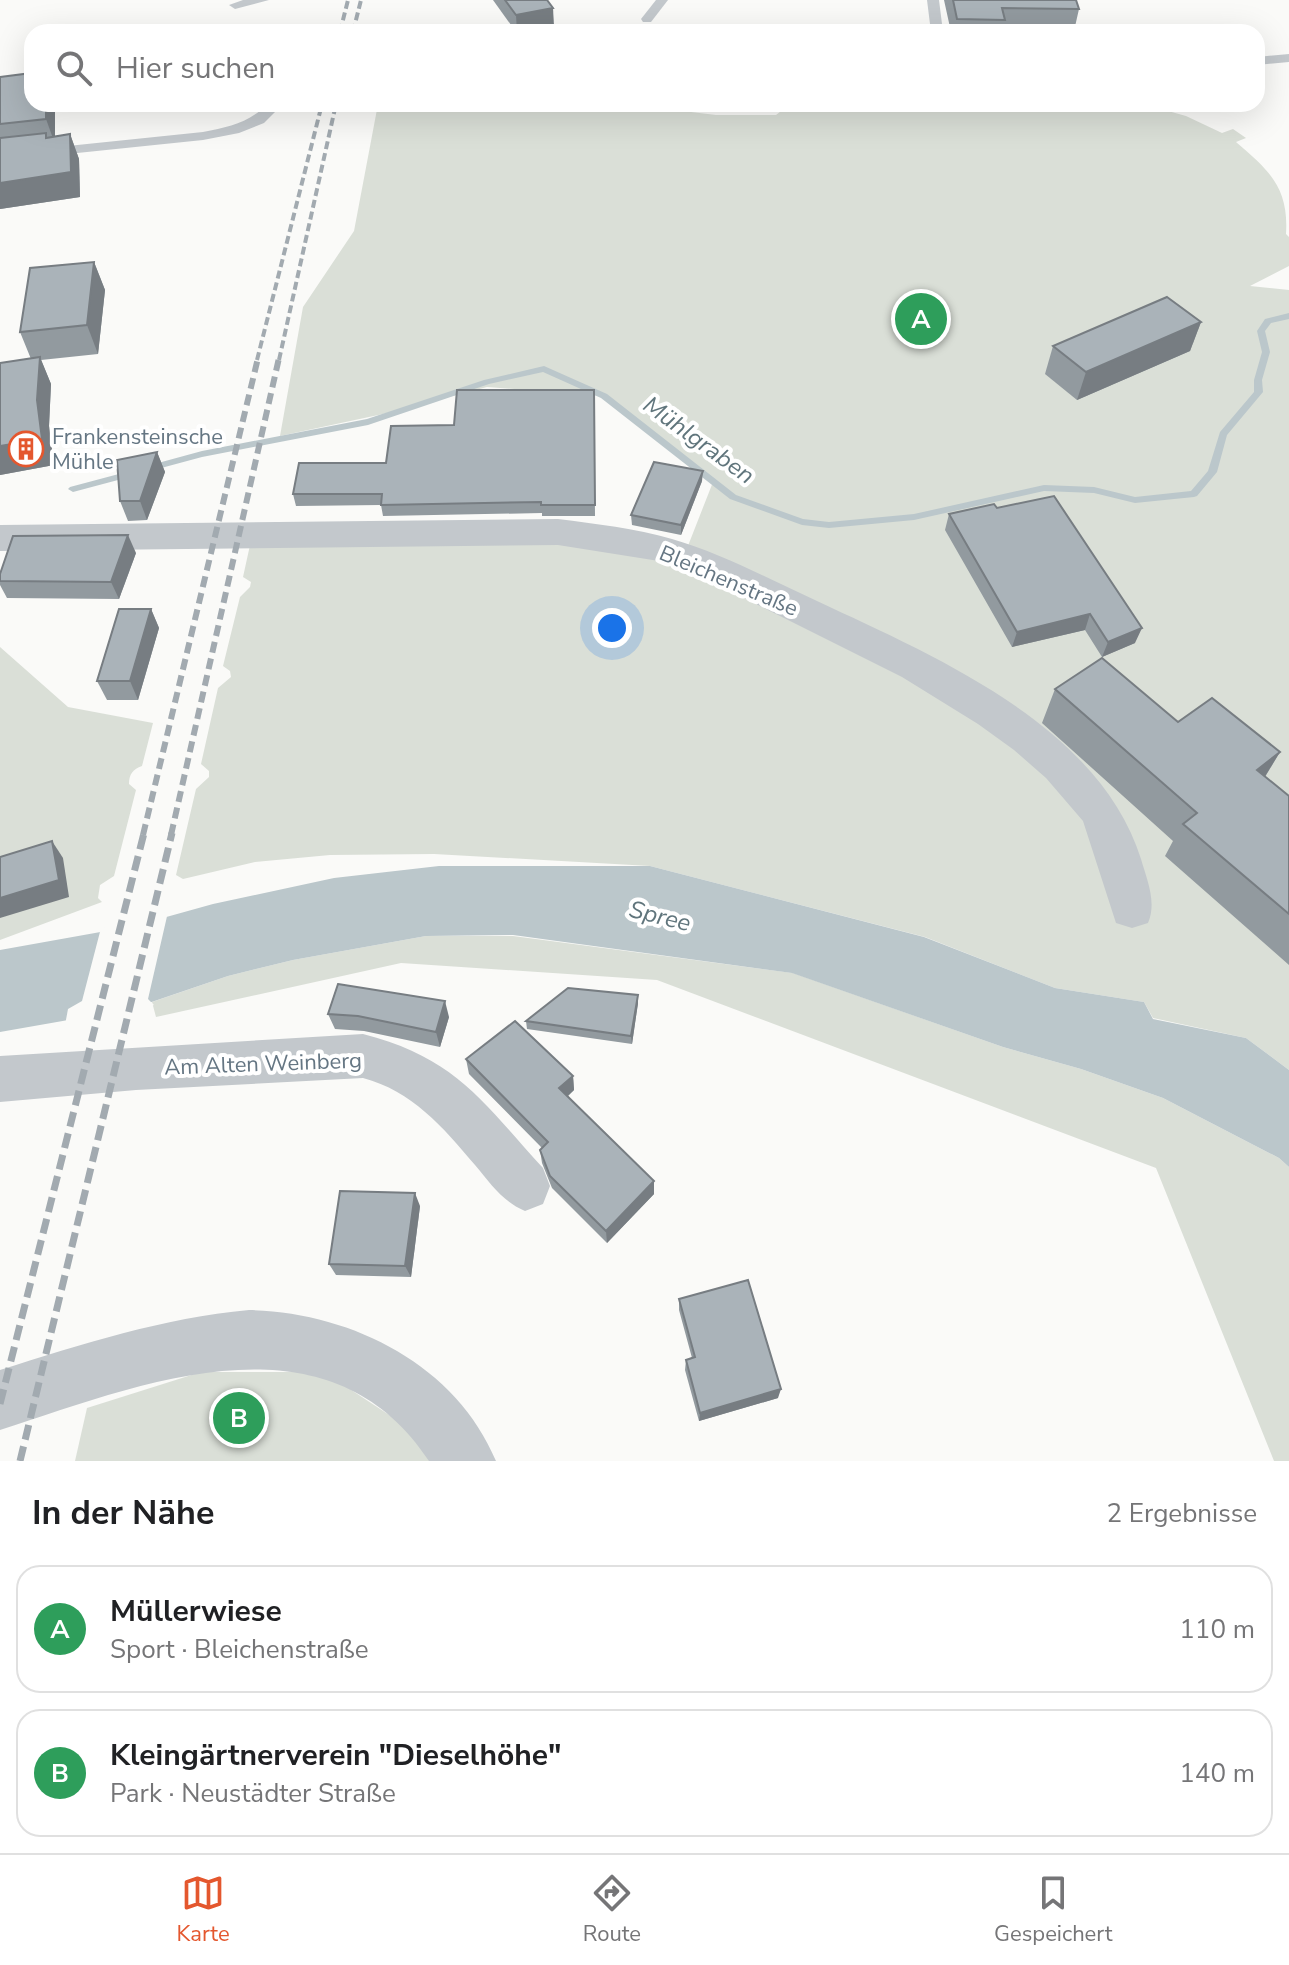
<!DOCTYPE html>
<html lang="de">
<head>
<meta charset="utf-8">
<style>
  :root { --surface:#fff; --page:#f6f6f6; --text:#202124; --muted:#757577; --line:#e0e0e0; --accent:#e4572e }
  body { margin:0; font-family:"Nunito Sans",sans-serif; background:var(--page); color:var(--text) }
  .you { position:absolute; left:612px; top:628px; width:28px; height:28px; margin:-20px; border:6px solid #fff; border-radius:50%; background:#1a73e8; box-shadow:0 0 0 12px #1a73e833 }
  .badge { display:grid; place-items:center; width:52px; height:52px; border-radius:50%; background:var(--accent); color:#fff; font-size:26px; font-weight:700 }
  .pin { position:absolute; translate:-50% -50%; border:4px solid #fff; box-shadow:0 2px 8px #0006 }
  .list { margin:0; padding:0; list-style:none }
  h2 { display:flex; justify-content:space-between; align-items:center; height:104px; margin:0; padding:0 32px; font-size:34px }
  h2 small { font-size:26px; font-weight:400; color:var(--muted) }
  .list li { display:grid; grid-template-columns:52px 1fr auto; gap:24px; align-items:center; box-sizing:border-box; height:128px; margin:0 16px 16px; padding:0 16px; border:2px solid var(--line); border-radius:24px }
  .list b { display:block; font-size:30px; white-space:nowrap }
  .list p { margin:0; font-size:26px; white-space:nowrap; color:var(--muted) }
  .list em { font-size:26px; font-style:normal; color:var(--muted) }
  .icon { flex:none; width:44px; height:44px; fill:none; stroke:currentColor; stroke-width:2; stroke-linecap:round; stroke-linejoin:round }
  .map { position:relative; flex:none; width:1289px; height:1461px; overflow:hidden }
  .search { position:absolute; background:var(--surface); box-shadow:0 8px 32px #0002; left:24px; right:24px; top:24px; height:88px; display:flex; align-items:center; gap:20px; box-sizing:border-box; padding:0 28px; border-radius:24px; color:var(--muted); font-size:30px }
  .sheet { height:392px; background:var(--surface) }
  nav { display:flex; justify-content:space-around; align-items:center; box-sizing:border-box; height:112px; border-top:2px solid var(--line); background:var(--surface); font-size:22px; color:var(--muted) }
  nav a { display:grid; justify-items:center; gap:4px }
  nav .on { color:var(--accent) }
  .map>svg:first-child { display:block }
  .green { fill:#dadfd7 }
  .water { fill:#bbc7cb }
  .pier { fill:#fafaf8 }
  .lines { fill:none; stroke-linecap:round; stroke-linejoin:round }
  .stream { fill:#bbc7cb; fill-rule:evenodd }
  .service { fill:#c3c8cc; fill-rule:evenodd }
  .minor { fill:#c3c8cc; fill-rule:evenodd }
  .tertiary { fill:#c3c8cc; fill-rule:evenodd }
  .rail-far2 { stroke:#a2aab0; stroke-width:4; stroke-dasharray:8 4; stroke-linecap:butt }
  .rail-far1 { stroke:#a2aab0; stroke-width:6; stroke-dasharray:11 6; stroke-linecap:butt }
  .rail { stroke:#a2aab0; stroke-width:7; stroke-dasharray:15 7; stroke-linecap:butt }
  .wall { fill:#929a9f }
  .shaded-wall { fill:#777d82 }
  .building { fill:#aab3b9; stroke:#777d82; stroke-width:2 }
  .labels { text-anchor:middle; stroke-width:8; stroke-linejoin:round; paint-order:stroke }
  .poi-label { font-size:22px; fill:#657683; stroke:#fff; text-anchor:start }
  .street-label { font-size:22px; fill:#657683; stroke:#fff }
  .water-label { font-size:24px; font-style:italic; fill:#60757c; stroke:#fff }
</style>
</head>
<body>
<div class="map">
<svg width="1289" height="1461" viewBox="0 0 1289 1461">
  <rect width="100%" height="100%" fill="#fafaf8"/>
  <!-- green -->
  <g class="green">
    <path d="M 378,104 L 625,104 L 716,115 L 776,115 L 790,104 L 1143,104 L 1186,116 L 1222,133 L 1233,129 L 1246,138 L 1236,142 C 1269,170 1289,188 1286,234 L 1289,237 L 1289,266 L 1250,286 L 1289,290 L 1289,1070 L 1246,1038 L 1153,1018 L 1144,1002 L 1055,988 L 925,937 L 650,866 L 434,854 L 330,855 L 255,862 L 183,879 L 176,875 L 196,789 L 209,777 L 209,771 L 201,764 L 218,688 L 231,677 L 230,671 L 223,666 L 240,597 L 250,587 L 251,582 L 243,577 L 252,536 L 451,532 L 684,556 L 713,482 L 604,396 L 487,387 L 383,414 L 280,436 L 303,307 L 354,231 Z"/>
    <path d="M 0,647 L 68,707 L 153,723 L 142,766 C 133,769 129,774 129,784 L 136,790 L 114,876 L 100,885 L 98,898 L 102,902 L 0,940 Z"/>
    <path d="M 426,936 L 513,936 L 793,973 L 1003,1047 L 1081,1069 L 1163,1098 L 1279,1158 L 1289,1167 L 1289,1461 L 1274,1461 L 1156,1168 L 657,980 L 401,963 L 156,1017 L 152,1002 L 228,976 L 293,960 Z"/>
    <path d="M 201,1372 L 324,1372 L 409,1428 L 430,1461 L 75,1461 L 87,1408 Z"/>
  </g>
  <!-- water -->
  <path class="water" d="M 439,866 L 650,866 L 924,937 L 1055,988 L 1144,1002 L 1153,1019 L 1246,1038 L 1289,1070 L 1289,1167 L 1279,1158 L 1163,1098 L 1081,1069 L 1003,1047 L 792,973 L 513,935 L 426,936 L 293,960 L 228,976 L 131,1009 L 0,1032 L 0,950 L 134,926 L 213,904 L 334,878 Z"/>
  <!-- pier -->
  <path class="pier" d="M 168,912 L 148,999 L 154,1005 L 132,1013 L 65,1025 L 68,1009 L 82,1001 L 101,928 Z"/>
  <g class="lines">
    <!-- stream -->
    <g class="stream">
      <path d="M 1289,313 L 1289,319 L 1271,323 L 1265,331 L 1270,352 L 1262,380 L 1263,392 L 1227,435 L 1217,472 L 1197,496 L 1194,497 L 1135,503 L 1094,493 L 1044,491 L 914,520 L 829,528 L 802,525 L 730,499 L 601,398 L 543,372 L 489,384 L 368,425 L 202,457 L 150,471 L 145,468 L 147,466 L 202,451 L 367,419 L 484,380 L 544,366 L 607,394 L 736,495 L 803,519 L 829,522 L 914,514 L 1044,485 L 1094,487 L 1135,497 L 1191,491 L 1208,471 L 1220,432 L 1254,392 L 1254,380 L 1262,352 L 1257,331 L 1265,319 Z"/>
      <path d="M 130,471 L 135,474 L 133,476 L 73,492 L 68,489 L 70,487 Z"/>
    </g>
    <!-- service -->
    <g class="service">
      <path d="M 243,0 L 269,0 L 235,9 L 229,5 Z"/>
      <path d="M 656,0 L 668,0 L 651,22 L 643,22 L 641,19 Z"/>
      <path d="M 927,0 L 939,0 L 943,32 L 931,32 Z"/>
      <path d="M 1289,54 L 1289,62 L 1257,65 L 1257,57 Z"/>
      <path d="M 268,104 L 283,104 L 264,123 L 239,133 L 203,140 L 0,161 L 0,153 L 203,132 C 229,127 248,123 268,104 Z"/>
    </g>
    <!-- minor -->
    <g class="minor">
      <path d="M 558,519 C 596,524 635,528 672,539 C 723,554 769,579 817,601 C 934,656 1099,725 1141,859 C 1147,880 1157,902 1148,923 L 1132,928 L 1116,923 L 1083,821 L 1046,778 L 1014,750 L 978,724 L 902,677 L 714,583 L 659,561 L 558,545 L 0,551 L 0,525 Z"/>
      <path d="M 363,1034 C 456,1058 482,1101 543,1168 L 550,1186 L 543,1204 L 525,1211 C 502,1201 491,1184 475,1165 C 443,1127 412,1091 363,1078 L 136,1090 L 0,1102 L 0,1056 Z"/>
    </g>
    <!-- tertiary -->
    <path class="tertiary" d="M 249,1310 C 350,1312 456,1364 496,1461 L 429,1461 C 327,1306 139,1385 0,1430 L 0,1370 C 82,1344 163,1318 249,1310 Z"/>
    <!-- rail-far2 -->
    <g class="rail-far2">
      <path d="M 340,32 L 348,0"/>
      <path d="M 353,32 L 361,0"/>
      <path d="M 257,360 L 322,104"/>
      <path d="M 279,360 L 336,104"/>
    </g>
    <!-- rail-far1 -->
    <g class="rail-far1">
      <path d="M 143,835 L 258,358"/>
      <path d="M 171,835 L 279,358"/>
    </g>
    <!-- rail -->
    <g class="rail">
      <path d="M 0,1404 L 144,833"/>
      <path d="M 20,1461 L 172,833"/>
    </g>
  </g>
  <!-- wall -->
  <g class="wall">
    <path d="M 493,0 L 547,0 L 554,26 L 523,32 L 516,32 Z"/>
    <path d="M 944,0 L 1076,0 L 1079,9 L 1074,31 L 1003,30 L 1002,32 L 951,32 Z"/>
    <path d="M 0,77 L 55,104 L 55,136 L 70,134 L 79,159 L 80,197 L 0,209 Z"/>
    <path d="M 94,262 L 105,290 L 98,354 L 41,360 L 51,384 L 49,426 L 54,465 L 0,475 L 0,363 L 31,359 L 20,332 Z"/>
    <path d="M 1201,322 L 1190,351 L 1077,400 L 1045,374 L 1053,346 Z"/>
    <path d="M 594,390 L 595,516 L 542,516 L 542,513 L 383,516 L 381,505 L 296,506 L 293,494 L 386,463 L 454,425 Z"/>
    <path d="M 157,452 L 165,472 L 147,520 L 128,521 L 120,501 Z"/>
    <path d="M 702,481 L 681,535 L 632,525 L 631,515 Z"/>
    <path d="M 997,508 L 1135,643 L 1102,657 L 1085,630 L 1012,647 L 945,530 L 949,514 Z"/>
    <path d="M 136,553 L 119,599 L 7,598 L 0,585 L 0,574 Z"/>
    <path d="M 151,609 L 159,628 L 138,700 L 107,700 L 97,681 Z"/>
    <path d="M 1055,689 L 1178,722 L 1280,752 L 1265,777 L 1289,796 L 1289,965 L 1165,856 L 1173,841 L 1042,723 Z"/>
    <path d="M 638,1003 L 632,1044 L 527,1029 L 526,1021 Z"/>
    <path d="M 328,1014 L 449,1017 L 440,1047 L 364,1031 L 335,1029 Z"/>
    <path d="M 466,1059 L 573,1076 L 574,1090 L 568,1096 L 654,1194 L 607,1243 L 552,1188 L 542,1163 L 540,1150 L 542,1148 L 469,1074 Z"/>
    <path d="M 420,1206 L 411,1277 L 336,1275 L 329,1264 Z"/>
    <path d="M 679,1299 L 778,1398 L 699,1421 L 685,1370 L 686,1360 L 692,1358 L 679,1310 Z"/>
  </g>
  <!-- shaded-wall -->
  <g class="shaded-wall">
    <path d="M 553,8 L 554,26 L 523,32 L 517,32 L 516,15 Z"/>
    <path d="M 46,104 L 55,104 L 55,144 L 46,119 Z"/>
    <path d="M 70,134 L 79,159 L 80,197 L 0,209 L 0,183 Z"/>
    <path d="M 94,262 L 105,290 L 98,354 L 87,325 Z"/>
    <path d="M 1201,322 L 1190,351 L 1077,400 L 1086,372 Z"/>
    <path d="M 40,357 L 51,384 L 49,426 L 54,465 L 0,475 L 0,446 L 37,400 Z"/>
    <path d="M 157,452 L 165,472 L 147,520 L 140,501 Z"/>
    <path d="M 703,471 L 702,481 L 681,535 L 681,525 Z"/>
    <path d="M 128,535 L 136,553 L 119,599 L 111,582 Z"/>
    <path d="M 151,609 L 159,628 L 138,700 L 130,681 Z"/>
    <path d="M 1090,614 L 1085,630 L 1012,647 L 1017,632 Z"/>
    <path d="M 1142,628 L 1135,643 L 1102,657 L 1108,642 Z"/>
    <path d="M 1280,752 L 1259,786 L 1257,770 Z"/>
    <path d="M 52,841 L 63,858 L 69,897 L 0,918 L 0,898 Z"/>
    <path d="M 638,995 L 638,1003 L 632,1044 L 631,1036 Z"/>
    <path d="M 445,1001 L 449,1017 L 440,1047 L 436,1032 Z"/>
    <path d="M 573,1076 L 574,1090 L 561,1102 L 559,1088 Z"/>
    <path d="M 654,1181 L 654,1194 L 607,1243 L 606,1231 Z"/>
    <path d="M 415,1193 L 420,1206 L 411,1277 L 405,1266 Z"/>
    <path d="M 781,1389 L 778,1398 L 699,1421 L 700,1413 Z"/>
  </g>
  <!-- building -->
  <g class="building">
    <path d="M 505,0 L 547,0 L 553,8 L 516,15 Z"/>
    <path d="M 953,0 L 1076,0 L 1079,9 L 1002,8 L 1005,20 L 957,19 Z"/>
    <path d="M 32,73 L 32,104 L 46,104 L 46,119 L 0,124 L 0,77 Z"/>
    <path d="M 46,133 L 46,138 L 70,134 L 71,172 L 0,183 L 0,138 Z"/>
    <path d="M 94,262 L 87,325 L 20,332 L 30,268 Z"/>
    <path d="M 1167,297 L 1201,322 L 1086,372 L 1053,346 Z"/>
    <path d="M 40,357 L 37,400 L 42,439 L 0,446 L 0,363 Z"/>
    <path d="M 457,390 L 594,390 L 595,505 L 541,505 L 541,502 L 381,505 L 382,494 L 293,494 L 299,463 L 386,463 L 391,426 L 454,425 Z"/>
    <path d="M 157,452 L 140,501 L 120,501 L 117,460 Z"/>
    <path d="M 654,462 L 703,471 L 681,525 L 631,515 Z"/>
    <path d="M 1054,496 L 1142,628 L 1108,642 L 1090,614 L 1017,632 L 949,514 L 994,504 L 997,508 Z"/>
    <path d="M 128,535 L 111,582 L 0,581 L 0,574 L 13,536 Z"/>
    <path d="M 119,609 L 151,609 L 130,681 L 97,681 Z"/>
    <path d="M 1102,658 L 1178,722 L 1212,698 L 1280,752 L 1257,770 L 1289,796 L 1289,914 L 1183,824 L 1197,813 L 1055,689 Z"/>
    <path d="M 52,841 L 59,880 L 0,898 L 0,857 Z"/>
    <path d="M 338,984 L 445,1001 L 436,1032 L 358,1016 L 328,1014 Z"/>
    <path d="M 568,988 L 638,995 L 631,1036 L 526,1021 Z"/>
    <path d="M 515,1021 L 573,1076 L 559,1088 L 654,1181 L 606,1231 L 550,1176 L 540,1150 L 548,1142 L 466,1059 Z"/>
    <path d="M 340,1191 L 415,1193 L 405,1266 L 329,1264 Z"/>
    <path d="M 748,1280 L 781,1389 L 700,1413 L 686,1360 L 695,1357 L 679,1299 Z"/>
  </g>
  <!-- icons -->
  <defs>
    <g id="building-ring" transform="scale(1.8)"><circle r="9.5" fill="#fff" stroke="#e4572e" stroke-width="1.5"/><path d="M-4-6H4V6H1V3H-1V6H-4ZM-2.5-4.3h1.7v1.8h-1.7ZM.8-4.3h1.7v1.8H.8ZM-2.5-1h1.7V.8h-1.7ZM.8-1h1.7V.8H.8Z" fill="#e4572e"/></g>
  </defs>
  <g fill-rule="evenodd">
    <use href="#building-ring" x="26" y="449"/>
  </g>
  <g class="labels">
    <!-- poi labels -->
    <g class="poi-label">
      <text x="52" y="444">Frankensteinsche<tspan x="52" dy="25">Mühle</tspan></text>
    </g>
    <!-- street labels -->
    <g class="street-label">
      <text transform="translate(729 580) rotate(23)" y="8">Bleichenstraße</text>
      <text transform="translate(263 1063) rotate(-2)" y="8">Am Alten Weinberg</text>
    </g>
    <!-- water labels -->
    <g class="water-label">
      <text transform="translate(699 440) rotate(36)" y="8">Mühlgraben</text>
      <text transform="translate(660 916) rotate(14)" y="8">Spree</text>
    </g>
  </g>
</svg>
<div class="you"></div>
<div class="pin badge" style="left:921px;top:319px;background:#2e9e5b">A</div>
<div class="pin badge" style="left:239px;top:1418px;background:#2e9e5b">B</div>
<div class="search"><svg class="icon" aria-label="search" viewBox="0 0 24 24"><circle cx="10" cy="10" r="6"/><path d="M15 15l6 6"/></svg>Hier suchen</div>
</div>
<section class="sheet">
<h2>In der Nähe<small>2 Ergebnisse</small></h2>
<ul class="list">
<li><span class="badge" style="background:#2e9e5b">A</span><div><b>Müllerwiese</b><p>Sport · Bleichenstraße</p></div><em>110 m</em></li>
<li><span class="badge" style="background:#2e9e5b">B</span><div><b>Kleingärtnerverein &quot;Dieselhöhe&quot;</b><p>Park · Neustädter Straße</p></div><em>140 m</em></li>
</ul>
</section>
<nav>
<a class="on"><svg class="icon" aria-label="map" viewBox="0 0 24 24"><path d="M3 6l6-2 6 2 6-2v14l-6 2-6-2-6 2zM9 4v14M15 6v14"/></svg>Karte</a>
<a><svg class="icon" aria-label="directions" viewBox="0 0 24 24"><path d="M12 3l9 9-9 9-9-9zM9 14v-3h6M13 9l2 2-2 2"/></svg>Route</a>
<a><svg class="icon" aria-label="saved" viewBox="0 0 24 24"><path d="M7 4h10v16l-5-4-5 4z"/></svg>Gespeichert</a>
</nav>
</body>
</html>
